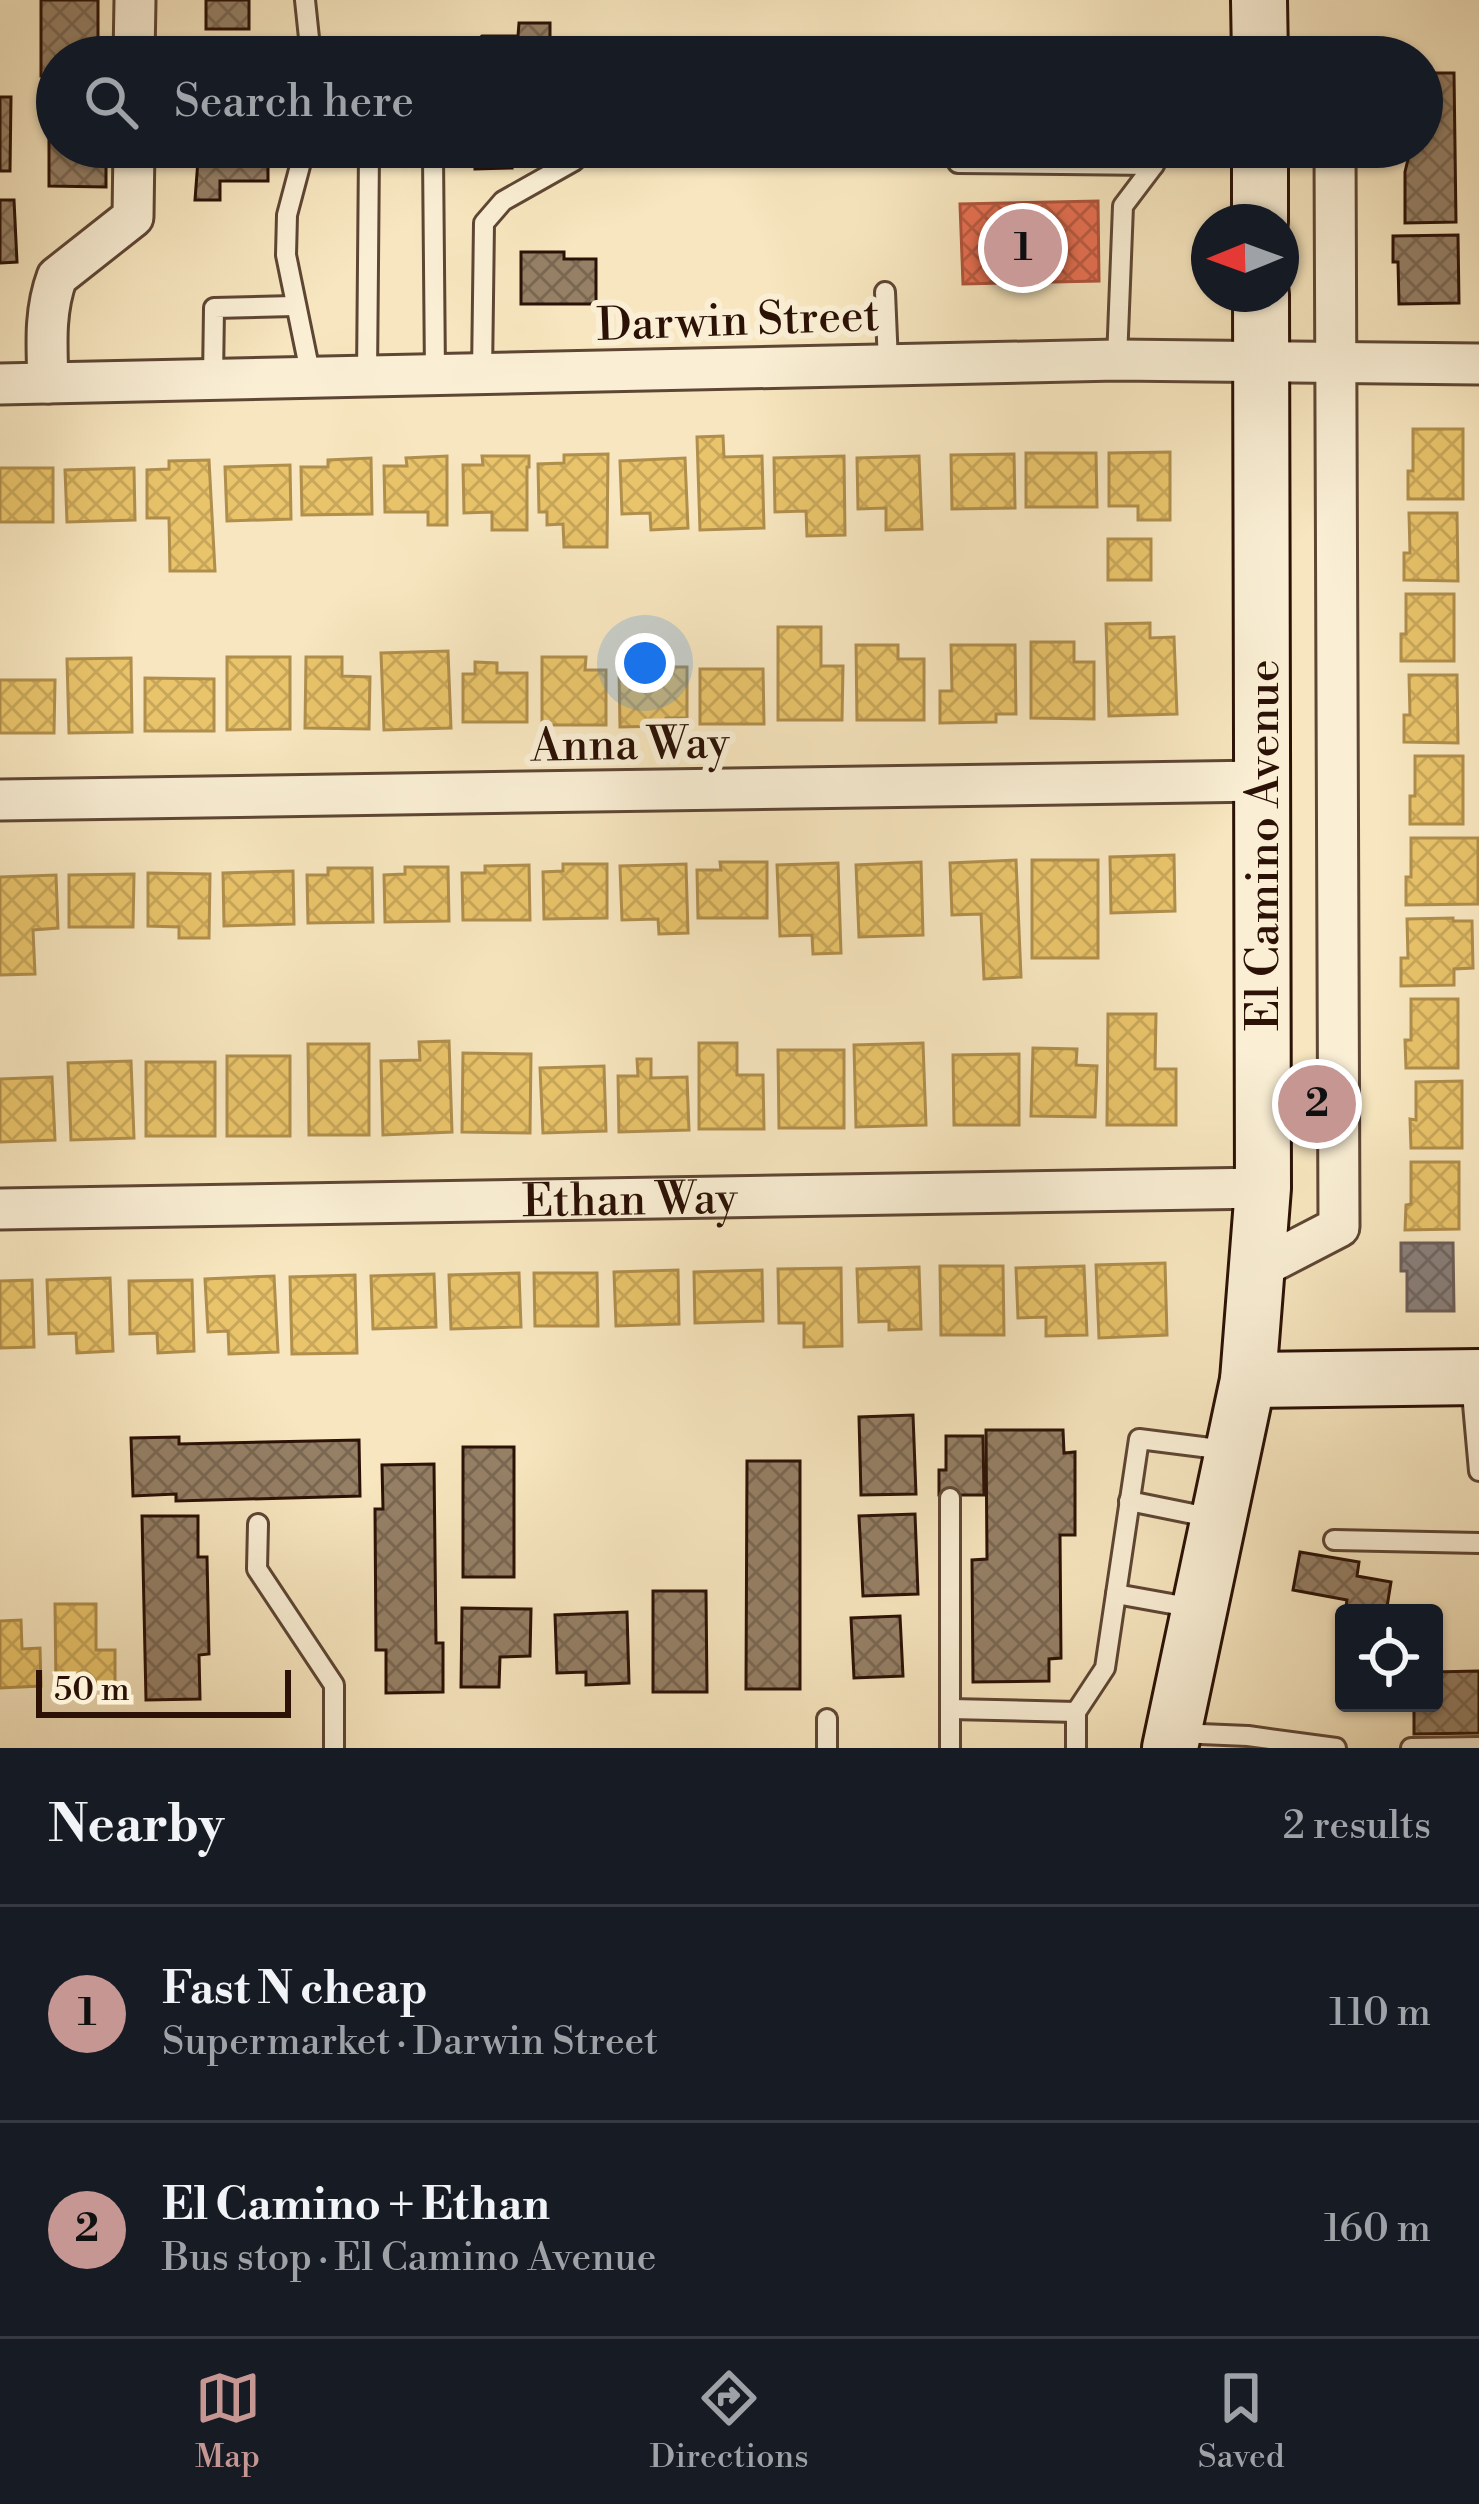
<!DOCTYPE html>
<html lang="en">
<head>
<meta charset="utf-8">
<style>
  :root { --surface:#171b24; --page:#242831; --text:#f1f3f6; --muted:#9ea1a6; --line:#363941; --accent:#c59692 }
  body { margin:0; font-family:"Libre Bodoni",serif; background:var(--page); color:var(--text) }
  .controls { position:absolute; right:36px; bottom:36px; display:grid; overflow:hidden; border-radius:12px; box-shadow:0 3px 9px #0004 }
  .controls button { width:108px; height:108px; display:grid; place-items:center; padding:0; border:0; border-bottom:3px solid var(--line); background:var(--surface); color:var(--text); font:60px sans-serif }
  .compass { position:absolute; left:1191px; top:204px; width:108px; height:108px; border-radius:50%; background:var(--surface); box-shadow:0 3px 9px #0004; rotate:269deg }
  .scale { position:absolute; left:36px; bottom:30px; width:255px; box-sizing:border-box; padding-left:12px; border:6px solid #2b1106; border-top:0; font-size:33px; line-height:42px; white-space:nowrap; color:#2b1106; -webkit-text-stroke:9px #faefd5; paint-order:stroke }
  .you { position:absolute; left:645px; top:663px; width:42px; height:42px; margin:-30px; border:9px solid #fff; border-radius:50%; background:#1a73e8; box-shadow:0 0 0 18px #1a73e833 }
  .badge { display:grid; place-items:center; width:78px; height:78px; border-radius:50%; background:var(--accent); color:#111; font-size:39px; font-weight:700 }
  .pin { position:absolute; translate:-50% -50%; border:6px solid #fff; box-shadow:0 3px 12px #0006 }
  .list { margin:0; padding:0; list-style:none }
  h2 { display:flex; justify-content:space-between; align-items:center; height:156px; margin:0; padding:0 48px; font-size:51px }
  h2 small { font-size:39px; font-weight:400; color:var(--muted) }
  .list li { display:grid; grid-template-columns:78px 1fr auto; gap:36px; align-items:center; box-sizing:border-box; height:216px; padding:0 48px; border-top:3px solid var(--line) }
  .list b { display:block; font-size:45px; white-space:nowrap }
  .list p { margin:0; font-size:39px; white-space:nowrap; color:var(--muted) }
  .list em { font-size:39px; font-style:normal; color:var(--muted) }
  .icon { flex:none; width:66px; height:66px; fill:none; stroke:currentColor; stroke-width:2; stroke-linecap:round; stroke-linejoin:round }
  .map { position:relative; flex:none; width:1479px; height:1748px; overflow:hidden }
  .search { position:absolute; background:var(--surface); box-shadow:0 3px 9px #0004; left:36px; right:36px; top:36px; height:132px; display:flex; align-items:center; gap:30px; box-sizing:border-box; padding:0 42px; border-radius:66px; color:var(--muted); font-size:45px }
  .sheet { height:588px; background:var(--surface) }
  nav { display:flex; justify-content:space-around; align-items:center; box-sizing:border-box; height:168px; border-top:3px solid var(--line); background:var(--surface); font-size:33px; color:var(--muted) }
  nav a { display:grid; justify-items:center; gap:6px }
  nav .on { color:var(--accent) }
  .map>svg:first-child { display:block }
  .homes { fill:url(#homes-cross-hatch); stroke:#b08e4c; stroke-width:3 }
  .shops { fill:url(#shops-cross-hatch); stroke:#af533a; stroke-width:3 }
  .industry { fill:url(#industry-cross-hatch); stroke:#6e5f59; stroke-width:3 }
  .building { fill:url(#building-cross-hatch); stroke:#2b1106; stroke-width:3 }
  .lines { fill:none; stroke-linecap:round; stroke-linejoin:round }
  .lane-casing { stroke:#5e4634; stroke-width:24 }
  .street-casing { stroke:#5e4634; stroke-width:45 }
  .secondary-casing { stroke:#2b1106; stroke-width:60 }
  .lane { stroke:#faefd5; stroke-width:18 }
  .street { stroke:#faefd5; stroke-width:39 }
  .secondary { stroke:#faefd5; stroke-width:54 }
  .labels { text-anchor:middle; stroke-width:12; stroke-linejoin:round; paint-order:stroke }
  .street-label { font-size:45px; fill:#2b1106; stroke:#faefd5 }
</style>
</head>
<body>
<div class="map">
<svg width="1479" height="1748" viewBox="0 0 1479 1748">
  <defs>
    <pattern id="homes-cross-hatch" width="8" height="8" patternUnits="userSpaceOnUse" patternTransform="scale(3)"><rect width="8" height="8" fill="#e9c46a"/><path d="M0 0l8 8M0 8l8-8" fill="none" stroke="#c8a75a"/></pattern>
    <pattern id="shops-cross-hatch" width="8" height="8" patternUnits="userSpaceOnUse" patternTransform="scale(3)"><rect width="8" height="8" fill="#e76f51"/><path d="M0 0l8 8M0 8l8-8" fill="none" stroke="#bb5a41"/></pattern>
    <pattern id="industry-cross-hatch" width="8" height="8" patternUnits="userSpaceOnUse" patternTransform="scale(3)"><rect width="8" height="8" fill="#8a817c"/><path d="M0 0l8 8M0 8l8-8" fill="none" stroke="#716864"/></pattern>
    <pattern id="building-cross-hatch" width="8" height="8" patternUnits="userSpaceOnUse" patternTransform="scale(3)"><rect width="8" height="8" fill="#958066"/><path d="M0 0l8 8M0 8l8-8" fill="none" stroke="#7a6752"/></pattern>
  </defs>
  <rect width="100%" height="100%" fill="#f7e6bf"/>
  <filter id="stains"><feTurbulence type="fractalNoise" baseFrequency=".00167" numOctaves="4"/><feColorMatrix values="0 0 0 0 .2 0 0 0 0 .09 0 0 0 0 .02 0 0 0 .5 -.17"/></filter>
  <radialGradient id="worn" r=".72"><stop offset=".6" stop-color="#630" stop-opacity="0"/><stop offset="1" stop-color="#630" stop-opacity=".3"/></radialGradient>
  <!-- homes -->
  <g class="homes">
    <path d="M 1413,429 L 1463,429 L 1463,499 L 1408,499 L 1408,471 L 1413,471 Z"/>
    <path d="M 723,436 L 724,457 L 762,456 L 764,528 L 700,530 L 697,437 Z"/>
    <path d="M 1170,452 L 1170,520 L 1138,520 L 1138,506 L 1109,506 L 1109,453 Z"/>
    <path d="M 1026,453 L 1096,453 L 1097,507 L 1026,507 Z"/>
    <path d="M 608,454 L 607,547 L 564,547 L 563,524 L 547,525 L 547,512 L 539,512 L 538,464 L 564,463 L 564,455 Z"/>
    <path d="M 1014,454 L 1015,508 L 952,509 L 951,455 Z"/>
    <path d="M 447,456 L 447,525 L 428,525 L 428,512 L 385,512 L 384,466 L 407,466 L 406,458 Z"/>
    <path d="M 482,456 L 529,456 L 529,467 L 527,467 L 527,530 L 492,530 L 492,512 L 464,513 L 463,465 L 483,465 Z"/>
    <path d="M 844,456 L 845,535 L 807,536 L 806,511 L 775,512 L 774,458 Z"/>
    <path d="M 919,456 L 922,529 L 886,530 L 886,508 L 858,509 L 857,458 Z"/>
    <path d="M 371,458 L 372,514 L 302,515 L 301,467 L 328,467 L 328,460 Z"/>
    <path d="M 685,458 L 688,528 L 651,530 L 650,513 L 622,514 L 620,461 Z"/>
    <path d="M 209,460 L 215,571 L 170,571 L 169,518 L 147,518 L 147,470 L 169,469 L 169,461 Z"/>
    <path d="M 290,465 L 291,519 L 227,521 L 225,467 Z"/>
    <rect x="0" y="468" width="53" height="54"/>
    <path d="M 134,468 L 135,520 L 67,522 L 65,470 Z"/>
    <path d="M 1409,513 L 1457,513 L 1458,581 L 1404,580 L 1404,553 L 1410,553 Z"/>
    <rect x="1108" y="539" width="43" height="41"/>
    <path d="M 1406,594 L 1454,594 L 1454,661 L 1401,661 L 1401,634 L 1406,634 Z"/>
    <path d="M 1150,623 L 1150,638 L 1174,637 L 1177,714 L 1109,716 L 1106,624 Z"/>
    <path d="M 778,627 L 821,627 L 821,666 L 843,666 L 842,720 L 778,720 Z"/>
    <path d="M 1031,642 L 1074,642 L 1074,662 L 1094,662 L 1094,719 L 1031,718 Z"/>
    <path d="M 856,645 L 898,645 L 898,659 L 924,659 L 924,720 L 857,720 Z"/>
    <path d="M 951,645 L 1015,645 L 1016,714 L 996,714 L 996,722 L 940,723 L 940,691 L 952,691 Z"/>
    <path d="M 448,651 L 451,728 L 384,730 L 381,653 Z"/>
    <path d="M 227,657 L 290,657 L 290,729 L 227,730 Z"/>
    <path d="M 306,657 L 342,657 L 342,676 L 370,677 L 369,729 L 305,728 Z"/>
    <path d="M 542,657 L 586,657 L 585,670 L 606,670 L 606,725 L 542,725 Z"/>
    <path d="M 131,658 L 132,732 L 69,733 L 67,659 Z"/>
    <path d="M 475,662 L 497,663 L 497,673 L 527,673 L 527,722 L 463,722 L 463,674 L 475,674 Z"/>
    <path d="M 633,667 L 687,667 L 687,718 L 666,718 L 666,726 L 620,727 L 619,672 L 633,671 Z"/>
    <path d="M 700,669 L 763,669 L 764,724 L 700,724 Z"/>
    <path d="M 1409,675 L 1457,675 L 1458,743 L 1404,742 L 1404,715 L 1410,715 Z"/>
    <path d="M 145,678 L 214,679 L 214,731 L 145,731 Z"/>
    <path d="M 0,680 L 55,680 L 54,733 L 0,733 Z"/>
    <path d="M 1415,756 L 1463,756 L 1463,824 L 1410,824 L 1410,796 L 1415,796 Z"/>
    <path d="M 1411,838 L 1478,838 L 1478,904 L 1406,905 L 1406,877 L 1411,877 Z"/>
    <path d="M 1174,855 L 1175,911 L 1111,913 L 1110,857 Z"/>
    <path d="M 1016,860 L 1021,977 L 984,979 L 981,914 L 952,915 L 950,863 Z"/>
    <rect x="1032" y="860" width="66" height="98"/>
    <path d="M 720,862 L 767,862 L 767,918 L 698,918 L 697,870 L 721,870 Z"/>
    <path d="M 921,862 L 923,935 L 859,937 L 856,865 Z"/>
    <path d="M 838,863 L 841,953 L 813,954 L 812,935 L 780,936 L 777,865 Z"/>
    <path d="M 563,864 L 607,864 L 607,918 L 544,919 L 543,872 L 563,871 Z"/>
    <path d="M 686,864 L 688,933 L 659,934 L 658,919 L 622,920 L 620,866 Z"/>
    <path d="M 529,865 L 530,920 L 463,920 L 462,873 L 485,873 L 485,866 Z"/>
    <path d="M 405,867 L 448,867 L 449,921 L 385,922 L 384,875 L 405,874 Z"/>
    <path d="M 328,868 L 372,868 L 373,922 L 308,923 L 307,875 L 328,875 Z"/>
    <path d="M 293,871 L 294,924 L 224,926 L 223,873 Z"/>
    <path d="M 148,873 L 210,874 L 209,938 L 179,938 L 179,927 L 148,926 Z"/>
    <path d="M 134,874 L 133,927 L 69,927 L 69,875 Z"/>
    <path d="M 56,875 L 58,928 L 33,930 L 35,974 L 0,975 L 0,877 Z"/>
    <path d="M 1453,918 L 1453,921 L 1472,921 L 1473,968 L 1454,969 L 1454,985 L 1401,986 L 1401,958 L 1408,958 L 1407,919 Z"/>
    <path d="M 1411,999 L 1458,999 L 1458,1068 L 1406,1068 L 1405,1040 L 1411,1040 Z"/>
    <path d="M 1108,1014 L 1156,1014 L 1155,1069 L 1176,1069 L 1176,1125 L 1107,1125 Z"/>
    <path d="M 449,1041 L 452,1132 L 383,1135 L 381,1061 L 420,1060 L 419,1042 Z"/>
    <path d="M 699,1043 L 737,1043 L 737,1075 L 763,1075 L 764,1129 L 699,1129 Z"/>
    <path d="M 923,1043 L 926,1125 L 856,1127 L 854,1045 Z"/>
    <path d="M 308,1044 L 369,1044 L 369,1135 L 309,1135 Z"/>
    <path d="M 1033,1048 L 1077,1049 L 1076,1065 L 1097,1066 L 1095,1117 L 1031,1116 Z"/>
    <path d="M 778,1050 L 844,1050 L 844,1128 L 779,1128 Z"/>
    <path d="M 463,1053 L 531,1054 L 530,1133 L 462,1132 Z"/>
    <path d="M 1019,1054 L 1019,1125 L 954,1125 L 953,1055 Z"/>
    <rect x="227" y="1056" width="63" height="80"/>
    <path d="M 637,1059 L 651,1059 L 651,1078 L 687,1077 L 689,1130 L 619,1132 L 618,1076 L 638,1076 Z"/>
    <path d="M 131,1061 L 134,1138 L 71,1140 L 68,1063 Z"/>
    <rect x="146" y="1062" width="69" height="74"/>
    <path d="M 604,1066 L 606,1131 L 543,1133 L 540,1068 Z"/>
    <path d="M 52,1077 L 55,1140 L 0,1142 L 0,1079 Z"/>
    <path d="M 1462,1081 L 1462,1148 L 1411,1148 L 1410,1119 L 1416,1120 L 1416,1082 Z"/>
    <path d="M 1411,1162 L 1459,1162 L 1459,1229 L 1405,1230 L 1406,1205 L 1411,1204 Z"/>
    <path d="M 1165,1263 L 1167,1335 L 1099,1338 L 1096,1265 Z"/>
    <path d="M 940,1266 L 1003,1266 L 1004,1335 L 941,1335 Z"/>
    <path d="M 1084,1266 L 1087,1335 L 1046,1336 L 1046,1317 L 1018,1318 L 1016,1268 Z"/>
    <path d="M 919,1267 L 921,1329 L 889,1330 L 889,1321 L 859,1322 L 857,1269 Z"/>
    <path d="M 841,1268 L 842,1346 L 804,1347 L 804,1323 L 779,1323 L 778,1269 Z"/>
    <path d="M 678,1270 L 679,1324 L 616,1326 L 614,1272 Z"/>
    <path d="M 762,1270 L 763,1321 L 695,1323 L 694,1272 Z"/>
    <path d="M 519,1273 L 521,1327 L 451,1329 L 449,1275 Z"/>
    <path d="M 534,1273 L 597,1273 L 598,1326 L 535,1326 Z"/>
    <path d="M 434,1274 L 436,1327 L 373,1329 L 371,1276 Z"/>
    <path d="M 355,1275 L 357,1353 L 292,1354 L 290,1277 Z"/>
    <path d="M 274,1276 L 278,1352 L 229,1354 L 228,1331 L 208,1332 L 205,1279 Z"/>
    <path d="M 110,1278 L 113,1351 L 77,1353 L 76,1333 L 49,1334 L 47,1280 Z"/>
    <path d="M 32,1280 L 34,1347 L 0,1348 L 0,1281 Z"/>
    <path d="M 192,1280 L 194,1351 L 158,1353 L 157,1333 L 130,1334 L 129,1281 Z"/>
    <path d="M 55,1604 L 96,1604 L 96,1650 L 115,1650 L 115,1686 L 56,1687 Z"/>
    <path d="M 21,1620 L 22,1649 L 40,1648 L 41,1686 L 0,1688 L 0,1621 Z"/>
  </g>
  <!-- shops -->
  <path class="shops" d="M 1098,201 L 1099,281 L 963,284 L 960,204 Z"/>
  <!-- industry -->
  <path class="industry" d="M 1401,1243 L 1453,1243 L 1454,1311 L 1407,1311 L 1407,1271 L 1401,1271 Z"/>
  <!-- building -->
  <g class="building">
    <path d="M 41,0 L 98,0 L 98,57 L 57,57 L 57,76 L 41,76 Z"/>
    <rect x="206" y="0" width="43" height="29"/>
    <path d="M 519,23 L 550,23 L 550,57 L 477,57 L 476,41 L 482,36 L 518,36 Z"/>
    <path d="M 432,42 L 432,57 L 378,57 L 378,43 Z"/>
    <path d="M 245,53 L 297,53 L 297,57 L 246,57 Z"/>
    <path d="M 1422,73 L 1454,73 L 1456,222 L 1405,223 L 1405,172 L 1411,147 L 1422,147 Z"/>
    <path d="M 49,96 L 57,96 L 57,147 L 106,147 L 106,187 L 49,186 Z"/>
    <path d="M 0,97 L 11,97 L 10,171 L 0,171 Z"/>
    <path d="M 199,147 L 268,147 L 268,181 L 220,181 L 220,200 L 195,200 Z"/>
    <path d="M 474,147 L 522,147 L 512,148 L 512,168 L 475,169 Z"/>
    <path d="M 0,200 L 14,200 L 17,262 L 0,263 Z"/>
    <path d="M 1458,235 L 1459,303 L 1399,304 L 1398,262 L 1393,262 L 1393,236 Z"/>
    <path d="M 521,252 L 564,252 L 564,259 L 596,259 L 596,304 L 521,304 Z"/>
    <path d="M 913,1415 L 916,1494 L 861,1495 L 859,1417 Z"/>
    <path d="M 986,1430 L 1063,1430 L 1064,1453 L 1075,1452 L 1075,1535 L 1060,1535 L 1061,1658 L 1049,1659 L 1049,1681 L 973,1682 L 972,1560 L 987,1559 Z"/>
    <path d="M 946,1436 L 983,1436 L 984,1495 L 939,1495 L 939,1470 L 946,1470 Z"/>
    <path d="M 179,1437 L 179,1444 L 359,1440 L 360,1496 L 176,1501 L 176,1494 L 133,1496 L 131,1438 Z"/>
    <rect x="463" y="1447" width="51" height="130"/>
    <path d="M 747,1461 L 800,1461 L 800,1689 L 746,1689 Z"/>
    <path d="M 434,1464 L 436,1643 L 443,1643 L 443,1692 L 386,1693 L 386,1650 L 376,1650 L 375,1509 L 383,1509 L 382,1465 Z"/>
    <path d="M 915,1514 L 918,1594 L 863,1596 L 859,1516 Z"/>
    <path d="M 142,1516 L 198,1516 L 198,1557 L 207,1557 L 209,1654 L 199,1655 L 200,1699 L 146,1700 Z"/>
    <path d="M 1300,1552 L 1359,1562 L 1357,1576 L 1391,1582 L 1386,1613 L 1345,1613 L 1347,1600 L 1293,1590 Z"/>
    <path d="M 653,1591 L 706,1591 L 707,1692 L 653,1692 Z"/>
    <path d="M 462,1608 L 531,1609 L 530,1656 L 500,1657 L 499,1687 L 461,1687 Z"/>
    <path d="M 627,1612 L 629,1683 L 586,1685 L 586,1672 L 557,1673 L 555,1615 Z"/>
    <path d="M 900,1616 L 903,1676 L 854,1678 L 851,1618 Z"/>
    <path d="M 1479,1671 L 1479,1733 L 1414,1734 L 1414,1703 L 1434,1703 L 1434,1672 Z"/>
  </g>
  <g class="lines">
    <!-- lane casing -->
    <g class="lane-casing">
      <g id="lane">
        <path d="M 305,0 L 311,57"/>
        <path d="M 305,147 L 287,215 L 286,255 L 311,377"/>
        <path d="M 958,163 L 1154,165 L 1155,147"/>
        <path d="M 885,292 L 888,363"/>
        <path d="M 1117,360 L 1123,206 L 1154,165"/>
        <path d="M 482,374 L 484,223 L 503,201 L 574,161"/>
        <path d="M 367,376 L 369,152 L 433,155 L 435,375"/>
        <path d="M 213,379 L 214,308 L 294,306"/>
        <path d="M 1471,1382 L 1479,1471"/>
        <path d="M 950,1498 L 950,1748"/>
        <path d="M 1129,1501 L 1213,1518"/>
        <path d="M 258,1524 L 257,1569 L 334,1685 L 334,1748"/>
        <path d="M 1334,1540 L 1479,1543"/>
        <path d="M 1116,1594 L 1194,1608"/>
        <path d="M 950,1709 L 1076,1712 L 1105,1668 L 1139,1439 L 1226,1450"/>
        <path d="M 827,1719 L 827,1748"/>
        <path d="M 1177,1733 L 1248,1736 L 1336,1748"/>
        <path d="M 1076,1748 L 1076,1712"/>
        <path d="M 1411,1748 L 1479,1747"/>
      </g>
    </g>
    <!-- street casing -->
    <g class="street-casing">
      <g id="street">
        <path d="M 134,57 L 135,0"/>
        <path d="M 48,383 C 47,347 44,312 57,277 L 133,217 L 134,147"/>
        <path d="M 0,384 L 1117,360 L 1479,364"/>
        <path d="M 0,800 L 1262,781"/>
        <path id="s1" d="M 0,1209 L 1263,1188"/>
        <path d="M 1256,1270 L 1339,1227 L 1335,147"/>
      </g>
    </g>
    <!-- secondary casing -->
    <g class="secondary-casing">
      <g id="secondary">
        <path d="M 1259,0 L 1260,57"/>
        <path d="M 1260,147 L 1260,222"/>
        <path d="M 1248,1380 L 1479,1377"/>
        <path d="M 1170,1748 L 1248,1380 L 1263,1188 L 1261,294"/>
      </g>
    </g>
    <!-- lane -->
    <use href="#lane" class="lane"/>
    <!-- street -->
    <use href="#street" class="street"/>
    <!-- secondary -->
    <use href="#secondary" class="secondary"/>
  </g>
  <g class="labels">
    <!-- street labels -->
    <g class="street-label">
      <text transform="translate(738 319) rotate(-2)" y="16">Darwin Street</text>
      <text transform="translate(630 743) rotate(-1)" y="16">Anna Way</text>
      <text transform="translate(1262 845) rotate(-90)" y="16">El Camino Avenue</text>
      <text dy="16" stroke="none"><textPath href="#s1" startOffset="630">Ethan Way</textPath></text>
    </g>
  </g>
  <rect width="100%" height="100%" filter="url(#stains)"/>
  <rect width="100%" height="100%" fill="url(#worn)"/>
</svg>
<div class="controls">
<button><svg class="icon" aria-label="locate" viewBox="0 0 24 24"><circle cx="12" cy="12" r="6"/><path d="M12 2v4M12 18v4M2 12h4M18 12h4"/></svg></button>
</div>
<svg class="compass" viewBox="-18 -18 36 36"><path d="M0-13l5 13h-10z" fill="#e53935"/><path d="M0 13l5-13h-10z" fill="#9ea1a6"/></svg>
<div class="scale">50 m</div>
<div class="you"></div>
<div class="pin badge" style="left:1023px;top:248px">1</div>
<div class="pin badge" style="left:1317px;top:1104px">2</div>
<div class="search"><svg class="icon" aria-label="search" viewBox="0 0 24 24"><circle cx="10" cy="10" r="6"/><path d="M15 15l6 6"/></svg>Search here</div>
</div>
<section class="sheet">
<h2>Nearby<small>2 results</small></h2>
<ul class="list">
<li><span class="badge">1</span><div><b>Fast N cheap</b><p>Supermarket · Darwin Street</p></div><em>110 m</em></li>
<li><span class="badge">2</span><div><b>El Camino + Ethan</b><p>Bus stop · El Camino Avenue</p></div><em>160 m</em></li>
</ul>
</section>
<nav>
<a class="on"><svg class="icon" aria-label="map" viewBox="0 0 24 24"><path d="M3 6l6-2 6 2 6-2v14l-6 2-6-2-6 2zM9 4v14M15 6v14"/></svg>Map</a>
<a><svg class="icon" aria-label="directions" viewBox="0 0 24 24"><path d="M12 3l9 9-9 9-9-9zM9 14v-3h6M13 9l2 2-2 2"/></svg>Directions</a>
<a><svg class="icon" aria-label="saved" viewBox="0 0 24 24"><path d="M7 4h10v16l-5-4-5 4z"/></svg>Saved</a>
</nav>
</body>
</html>
